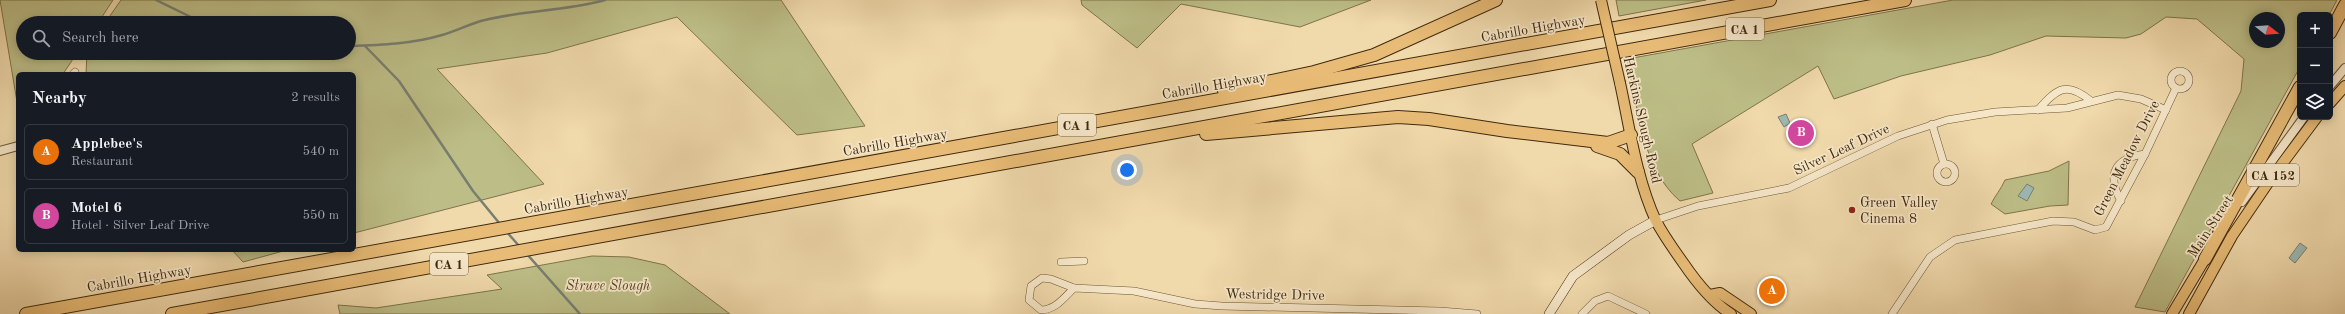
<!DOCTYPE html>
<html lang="en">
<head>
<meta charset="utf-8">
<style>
  :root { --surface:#171b24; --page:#20242c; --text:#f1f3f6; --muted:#9ea1a6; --line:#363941; --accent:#c59692 }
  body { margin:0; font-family:"Old Standard TT",serif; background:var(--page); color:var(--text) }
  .controls { position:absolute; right:12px; top:12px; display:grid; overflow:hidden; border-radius:6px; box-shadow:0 2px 10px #0003 }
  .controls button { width:36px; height:36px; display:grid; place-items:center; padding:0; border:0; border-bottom:1px solid var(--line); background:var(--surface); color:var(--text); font:20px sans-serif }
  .compass { position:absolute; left:2249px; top:12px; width:36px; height:36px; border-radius:50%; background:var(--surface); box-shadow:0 2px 10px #0003; rotate:107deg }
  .you { position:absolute; left:1127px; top:170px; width:14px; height:14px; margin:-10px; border:3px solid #fff; border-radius:50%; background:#1a73e8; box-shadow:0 0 0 6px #1a73e833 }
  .badge { display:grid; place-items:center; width:26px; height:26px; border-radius:50%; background:var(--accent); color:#fff; font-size:13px; font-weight:700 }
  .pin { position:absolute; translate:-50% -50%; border:2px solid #fff; box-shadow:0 1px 4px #0006 }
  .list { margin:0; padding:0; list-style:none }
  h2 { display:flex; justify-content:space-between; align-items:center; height:52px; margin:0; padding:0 16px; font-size:17px }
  h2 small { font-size:13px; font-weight:400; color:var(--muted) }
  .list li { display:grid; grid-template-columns:26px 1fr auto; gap:12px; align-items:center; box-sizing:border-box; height:56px; margin:0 8px 8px; padding:0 8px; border:1px solid var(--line); border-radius:6px }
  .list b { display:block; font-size:15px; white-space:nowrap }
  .list p { margin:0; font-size:13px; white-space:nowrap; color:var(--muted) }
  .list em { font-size:13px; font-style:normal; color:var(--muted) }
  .icon { flex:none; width:22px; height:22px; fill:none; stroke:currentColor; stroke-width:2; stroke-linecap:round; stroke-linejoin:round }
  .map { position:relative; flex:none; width:2345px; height:314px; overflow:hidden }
  .search { position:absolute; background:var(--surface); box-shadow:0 2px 10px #0003; left:16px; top:16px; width:340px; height:44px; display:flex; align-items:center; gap:10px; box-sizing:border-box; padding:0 14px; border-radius:22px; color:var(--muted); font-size:15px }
  .panel { position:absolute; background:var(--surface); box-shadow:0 2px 10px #0003; left:16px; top:72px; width:340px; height:180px; border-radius:6px }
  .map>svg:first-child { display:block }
  .green { fill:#bdbe87; stroke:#7f744a; fill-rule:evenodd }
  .water { fill:#9db8b3; stroke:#787f71 }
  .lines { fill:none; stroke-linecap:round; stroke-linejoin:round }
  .stream { stroke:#787f71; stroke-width:2.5 }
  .minor-casing { stroke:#6d5535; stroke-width:8 }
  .tertiary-casing { stroke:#6d5535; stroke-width:10 }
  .secondary-casing { stroke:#41290e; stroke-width:10 }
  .primary-casing { stroke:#41290e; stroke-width:12 }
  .motorway-casing { stroke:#41290e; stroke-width:14 }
  .minor { stroke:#f5e6c8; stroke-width:7 }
  .tertiary { stroke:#f5e6c8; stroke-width:8 }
  .secondary { stroke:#f5e6c8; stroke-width:9 }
  .primary { stroke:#e8bc76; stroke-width:10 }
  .motorway { stroke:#e8bc76; stroke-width:12 }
  .primary-bridge-casing { stroke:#41290e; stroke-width:12; stroke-linecap:butt }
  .primary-bridge { stroke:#e8bc76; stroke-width:10 }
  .poi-dot { fill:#8f2418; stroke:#f5e6c8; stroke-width:1.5 }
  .labels { text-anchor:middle; stroke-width:3.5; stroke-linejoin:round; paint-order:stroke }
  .shield { fill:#f5e6c8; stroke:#776246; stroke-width:1 }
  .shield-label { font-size:13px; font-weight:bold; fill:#41290e }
  .street-label { font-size:14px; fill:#41290e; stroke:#f5e6c8 }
  .poi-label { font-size:14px; fill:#41290e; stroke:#f5e6c8; text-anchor:start }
  .park-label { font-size:14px; font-style:italic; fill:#5a4726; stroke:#f5e6c8 }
</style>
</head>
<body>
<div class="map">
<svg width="2345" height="314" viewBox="0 0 2345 314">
  <rect width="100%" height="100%" fill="#f0d9ab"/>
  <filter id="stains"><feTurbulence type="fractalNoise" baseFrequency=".005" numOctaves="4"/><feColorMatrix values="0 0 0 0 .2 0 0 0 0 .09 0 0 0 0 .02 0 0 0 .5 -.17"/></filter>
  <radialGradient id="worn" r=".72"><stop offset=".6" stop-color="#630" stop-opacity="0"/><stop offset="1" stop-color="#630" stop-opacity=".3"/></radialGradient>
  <!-- green -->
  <g class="green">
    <path d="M 0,0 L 113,0 L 98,23 L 23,23 L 23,53 L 77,53 L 63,74 L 18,74 L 18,108 Z"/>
    <path d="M 121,0 L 781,0 L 865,126 L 797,135 L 677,17 L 547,53 L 437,69 L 544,184 L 354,233 L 354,74 L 86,74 L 87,53 L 349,53 L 349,23 L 105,23 Z"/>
    <path d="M 1081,0 L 1371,0 L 1300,27 L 1181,4 L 1137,48 L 1082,5 Z"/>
    <path d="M 1616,0 L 1706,0 L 1619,16 Z"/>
    <path d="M 1953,0 L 2337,0 L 2329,15 L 2300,15 L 2300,67 L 2165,312 L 2135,307 L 2241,91 L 2244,59 L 2197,19 L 2166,17 L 2141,34 L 2126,38 L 2046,36 L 1990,55 L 1901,76 L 1834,99 L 1818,66 L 1692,144 L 1713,193 L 1680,201 C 1641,168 1638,106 1627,59 ZM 2255,18 L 2279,18 L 2279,42 L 2255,42 Z"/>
    <path d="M 2069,161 L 2068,205 L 2050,206 L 2005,214 L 1991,204 C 1995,196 2001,189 2005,180 L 2049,171 Z"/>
    <path d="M 232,250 L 287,250 L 243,262 Z"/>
    <path d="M 592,256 L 629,257 L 665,265 L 730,314 L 340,314 L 338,305 L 376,308 L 502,289 L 487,275 Z"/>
  </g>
  <!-- water -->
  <g class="water">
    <path d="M 1786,114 L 1790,123 L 1784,127 L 1778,117 Z"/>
    <path d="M 2027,184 L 2034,188 L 2027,201 L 2018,196 Z"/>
    <path d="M 2300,243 L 2307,248 L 2295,263 L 2289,258 Z"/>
  </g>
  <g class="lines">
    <!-- stream -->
    <g class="stream">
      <path d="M 156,0 L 203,23"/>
      <path d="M 349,46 C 381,45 412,44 442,35 C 457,31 471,23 485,20 C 525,10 566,11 605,0"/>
      <path d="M 365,46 L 399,81 L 473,191 L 500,224"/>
      <path d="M 506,231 L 520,247"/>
      <path d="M 526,253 L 580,314"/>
    </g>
    <!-- minor casing -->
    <g class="minor-casing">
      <g id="minor">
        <circle cx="2180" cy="80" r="9"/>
        <path d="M 73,74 L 75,72"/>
        <path d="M 2038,110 C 2057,88 2067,81 2091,101"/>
        <path d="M 1932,124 L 1944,164"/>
        <circle cx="1946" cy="173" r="9"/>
        <path d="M 2121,201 C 2106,174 2115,158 2145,154"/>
        <path d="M 1656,220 L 1698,206 L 1789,188 L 1898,136 L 1947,120 L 1995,112 L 2067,108 L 2118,95 L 2141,99 L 2166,110"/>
        <path d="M 1061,262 L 1084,261"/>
        <path d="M 1074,288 C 1064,298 1055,310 1041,310 L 1029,300 L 1031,286 L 1042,278 L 1051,279 L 1074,288 L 1134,291 L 1195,304 L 1222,306 L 1440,311 L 1477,314"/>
        <path d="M 1582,314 L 1595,301 L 1608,296 L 1646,314"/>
        <path d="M 1892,314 L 1930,257 L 1955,240 L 2053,221 L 2074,222 L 2095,230 L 2106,227 L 2145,154 L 2176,88"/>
      </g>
    </g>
    <!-- tertiary casing -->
    <g class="tertiary-casing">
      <g id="tertiary">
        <path d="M 2330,86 L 2345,68"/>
        <path d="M 0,151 L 18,146"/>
        <path d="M 2242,202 L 2304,117"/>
      </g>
    </g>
    <!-- secondary casing -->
    <g class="secondary-casing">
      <path id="secondary" d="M 1549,314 L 1573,276 L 1629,235 L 1656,220"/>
    </g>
    <!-- primary casing -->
    <g class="primary-casing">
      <g id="primary">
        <path d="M 1620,83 C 1630,129 1636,177 1656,221 C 1664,236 1674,250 1684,264 C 1697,283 1712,302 1731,314"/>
        <path d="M 2330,103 L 2345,86"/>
        <path d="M 1710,295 L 1720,293 L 1751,314"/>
        <path d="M 2172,314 L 2205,259"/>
        <path d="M 2189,314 L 2232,236 L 2270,180 L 2317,117"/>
      </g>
    </g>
    <!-- motorway casing -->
    <g class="motorway-casing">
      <g id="motorway">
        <path d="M 2330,33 L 2345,5"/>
        <path d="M 1224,91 L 1314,72 L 1374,55 L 1496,0"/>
        <path d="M 1206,134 L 1398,117 L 1429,119 L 1507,131 L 1608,143 L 1631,135"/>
        <path d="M 1597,146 L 1620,154 L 1638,172"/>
        <path d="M 2205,259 L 2300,87"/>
        <path d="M 26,314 L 1770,0"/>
        <path d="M 172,314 L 1905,0"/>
      </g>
    </g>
    <!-- minor -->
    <use href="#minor" class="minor"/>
    <!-- tertiary -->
    <use href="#tertiary" class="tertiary"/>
    <!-- secondary -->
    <use href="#secondary" class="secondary"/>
    <!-- primary -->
    <use href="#primary" class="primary"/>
    <!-- motorway -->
    <use href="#motorway" class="motorway"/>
    <!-- primary-bridge casing -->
    <g class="primary-bridge-casing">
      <path id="primary-bridge" d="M 1601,0 L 1620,83"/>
    </g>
    <!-- primary-bridge -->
    <use href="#primary-bridge" class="primary-bridge"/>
  </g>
  <!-- markers -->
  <circle class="poi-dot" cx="1852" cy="210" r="4"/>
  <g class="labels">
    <!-- shield labels -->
    <g class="shield">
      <rect x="1726" y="18" width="38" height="22" rx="3"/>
      <rect x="1058" y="114" width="38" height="22" rx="3"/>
      <rect x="2247" y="164" width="52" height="22" rx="3"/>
      <rect x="430" y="253" width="38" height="22" rx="3"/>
    </g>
    <g class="shield-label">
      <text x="1745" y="34">CA 1</text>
      <text x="1077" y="130">CA 1</text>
      <text x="2273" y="180">CA 152</text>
      <text x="449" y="269">CA 1</text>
    </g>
    <!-- street labels -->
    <g class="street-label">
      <text transform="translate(1533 28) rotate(-10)" y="5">Cabrillo Highway</text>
      <text transform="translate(1214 85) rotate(-10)" y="5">Cabrillo Highway</text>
      <text transform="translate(1643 120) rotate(77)" y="5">Harkins Slough Road</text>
      <text transform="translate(895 142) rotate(-10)" y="5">Cabrillo Highway</text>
      <text transform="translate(1841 149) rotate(-25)" y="5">Silver Leaf Drive</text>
      <text transform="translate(2126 158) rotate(-63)" y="5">Green Meadow Drive</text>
      <text transform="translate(576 200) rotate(-10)" y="5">Cabrillo Highway</text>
      <text transform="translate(2210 226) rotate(-57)" y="5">Main Street</text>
      <text transform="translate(139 278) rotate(-10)" y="5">Cabrillo Highway</text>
      <text transform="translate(1275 294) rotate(1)" y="5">Westridge Drive</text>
    </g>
    <!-- poi labels -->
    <g class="poi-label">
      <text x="1860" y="207">Green Valley<tspan x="1860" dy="16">Cinema 8</tspan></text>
    </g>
    <!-- park labels -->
    <g class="park-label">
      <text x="608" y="290">Struve Slough</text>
    </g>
  </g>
  <rect width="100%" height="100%" filter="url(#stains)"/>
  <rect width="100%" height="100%" fill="url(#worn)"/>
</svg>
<div class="controls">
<button>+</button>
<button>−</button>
<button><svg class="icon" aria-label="layers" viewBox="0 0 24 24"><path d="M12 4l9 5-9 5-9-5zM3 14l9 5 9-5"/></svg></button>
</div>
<svg class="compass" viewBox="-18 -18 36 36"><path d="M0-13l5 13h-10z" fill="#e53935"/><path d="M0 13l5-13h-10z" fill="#9ea1a6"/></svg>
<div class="you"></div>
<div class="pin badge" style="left:1772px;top:291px;background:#e8710a">A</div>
<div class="pin badge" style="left:1801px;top:133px;background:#d1479c">B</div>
<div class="search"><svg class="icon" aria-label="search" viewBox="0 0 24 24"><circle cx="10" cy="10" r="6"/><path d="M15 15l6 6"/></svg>Search here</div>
<section class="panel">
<h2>Nearby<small>2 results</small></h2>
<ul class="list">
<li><span class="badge" style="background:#e8710a">A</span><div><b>Applebee's</b><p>Restaurant</p></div><em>540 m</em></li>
<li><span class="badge" style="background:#d1479c">B</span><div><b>Motel 6</b><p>Hotel · Silver Leaf Drive</p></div><em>550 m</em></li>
</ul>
</section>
</div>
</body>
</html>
